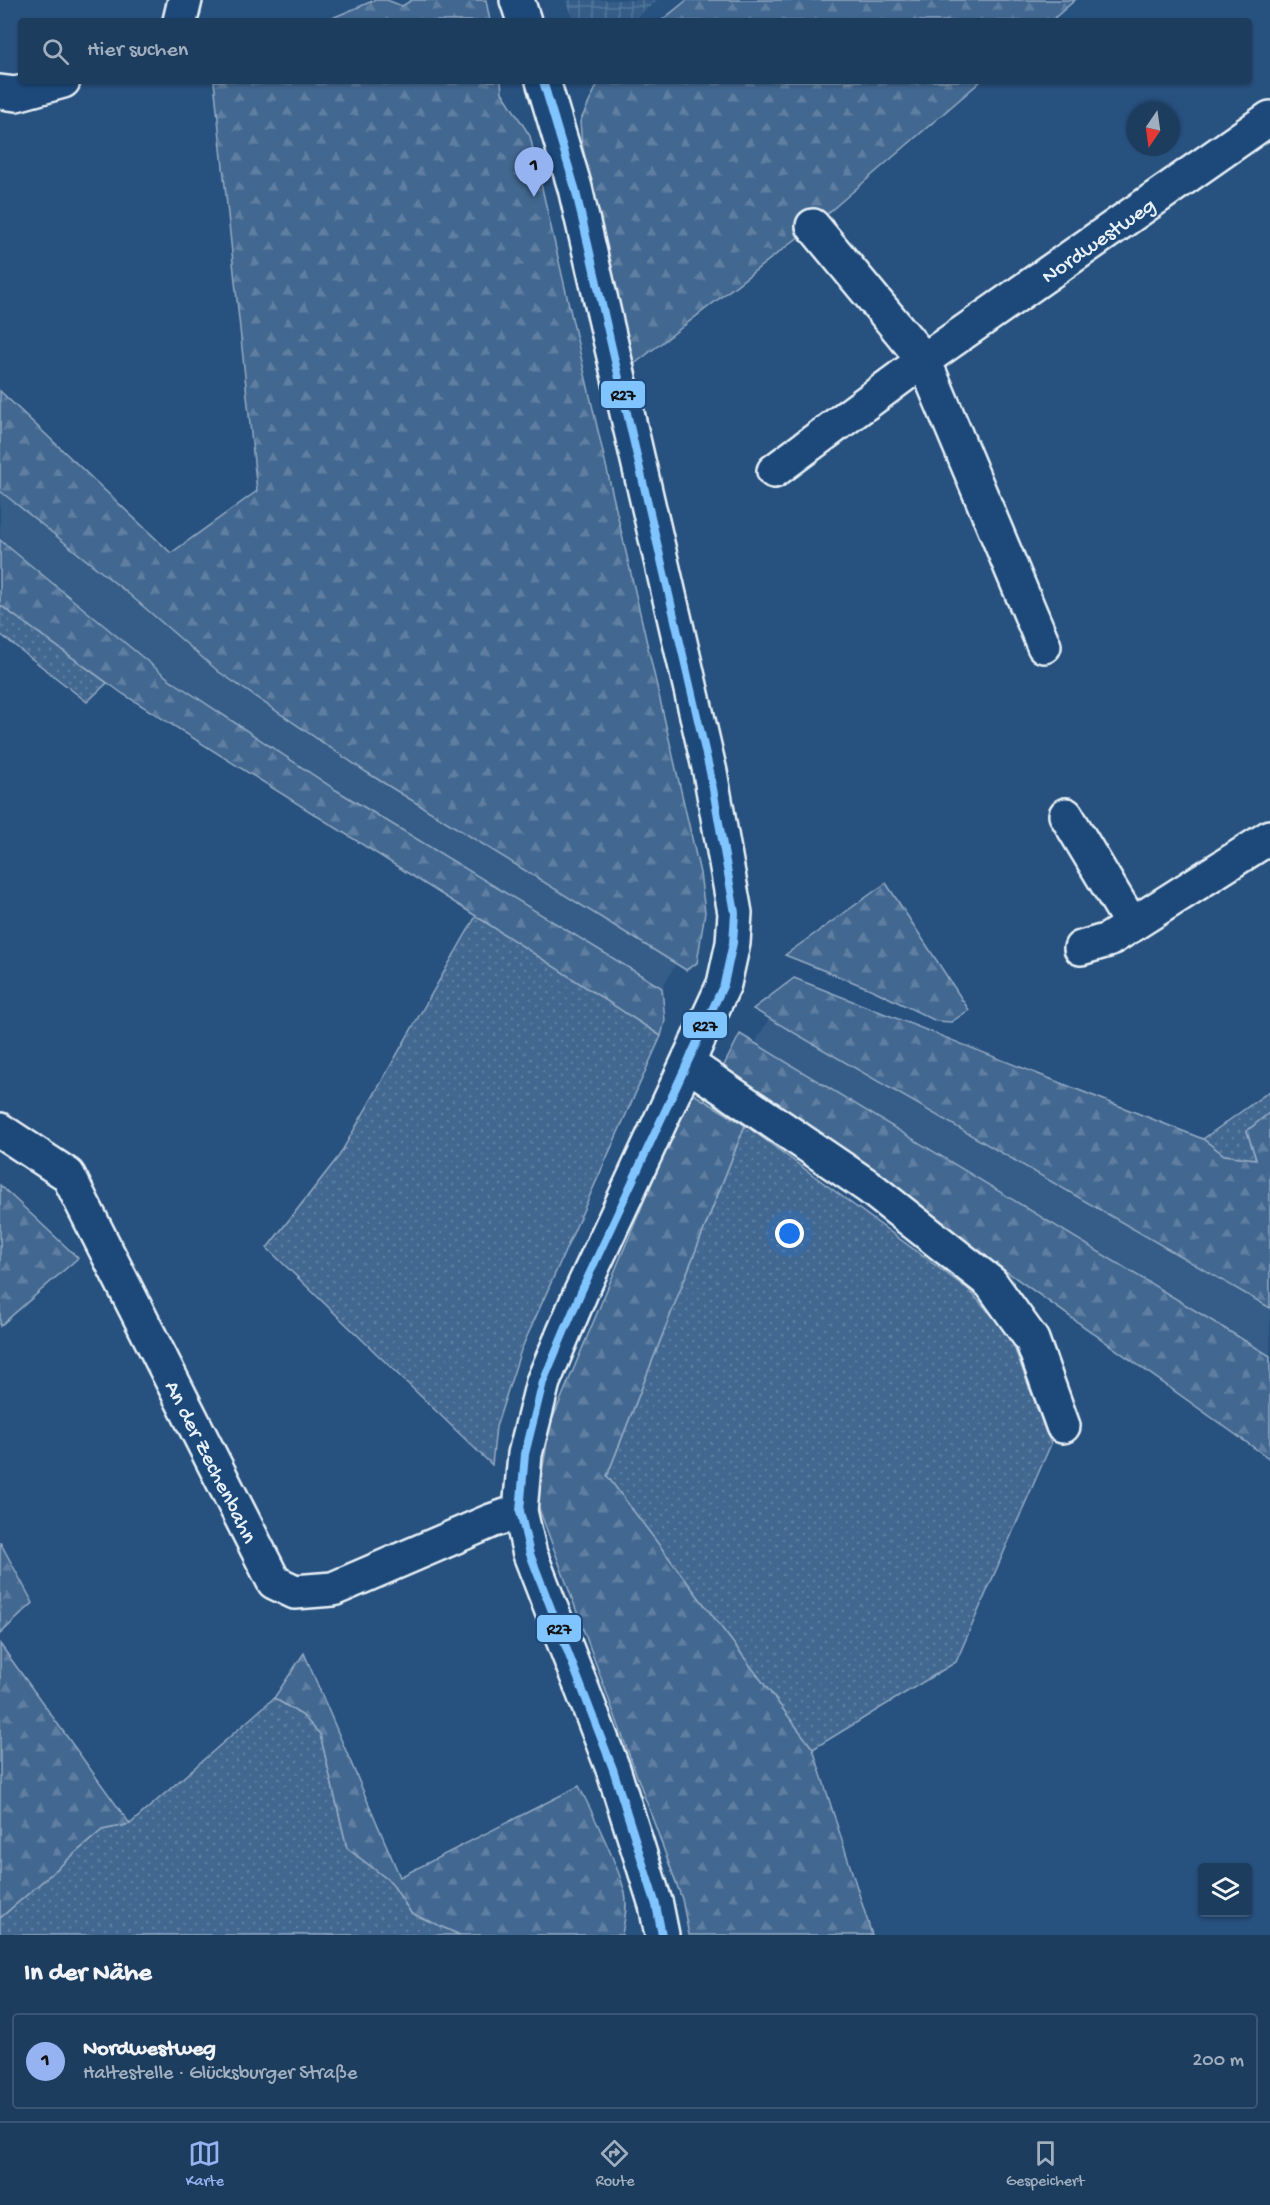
<!DOCTYPE html>
<html lang="de">
<head>
<meta charset="utf-8">
<style>
  :root { --surface:#1d3d5f; --page:#254465; --text:#f1f3f6; --muted:#a0aebd; --line:#3b5674; --accent:#95b2f1 }
  body { margin:0; font-family:"Gochi Hand",sans-serif; background:var(--page); color:var(--text) }
  .controls { position:absolute; right:18px; bottom:18px; display:grid; overflow:hidden; border-radius:6px; box-shadow:0 2px 4px #0004 }
  .controls button { width:54px; height:54px; display:grid; place-items:center; padding:0; border:0; border-bottom:2px solid var(--line); background:var(--surface); color:var(--text); font:30px sans-serif }
  .compass { position:absolute; left:1126px; top:102px; width:54px; height:54px; border-radius:50%; background:var(--surface); box-shadow:0 2px 4px #0004; rotate:193deg }
  .you { position:absolute; left:790px; top:1234px; width:21px; height:21px; margin:-15px; border:4px solid #fff; border-radius:50%; background:#1a73e8; box-shadow:0 0 0 9px #1a73e833 }
  .badge { display:grid; place-items:center; width:39px; height:39px; border-radius:50%; background:var(--accent); color:#111; font-size:20px; font-weight:700 }
  .pin { position:absolute; translate:-50% -50px; filter:drop-shadow(0 2px 3px #0008) }
  .pin::after { content:''; position:absolute; top:32px; width:21px; height:18px; background:inherit; clip-path:polygon(0 0,100% 0,50% 100%) }
  .list { margin:0; padding:0; list-style:none }
  h2 { display:flex; justify-content:space-between; align-items:center; height:78px; margin:0; padding:0 24px; font-size:26px }
  h2 small { font-size:20px; font-weight:400; color:var(--muted) }
  .list li { display:grid; grid-template-columns:39px 1fr auto; gap:18px; align-items:center; box-sizing:border-box; height:96px; margin:0 12px 12px; padding:0 12px; border:2px solid var(--line); border-radius:6px }
  .list b { display:block; font-size:22px; white-space:nowrap }
  .list p { margin:0; font-size:20px; white-space:nowrap; color:var(--muted) }
  .list em { font-size:20px; font-style:normal; color:var(--muted) }
  .icon { flex:none; width:33px; height:33px; fill:none; stroke:currentColor; stroke-width:2; stroke-linecap:round; stroke-linejoin:round }
  .map { position:relative; flex:none; width:1270px; height:1935px; overflow:hidden }
  .search { position:absolute; background:var(--surface); box-shadow:0 2px 4px #0004; left:18px; right:18px; top:18px; height:66px; display:flex; align-items:center; gap:15px; box-sizing:border-box; padding:0 21px; border-radius:6px; color:var(--muted); font-size:22px }
  .sheet { height:186px; background:var(--surface) }
  nav { display:flex; justify-content:space-around; align-items:center; box-sizing:border-box; height:84px; border-top:2px solid var(--line); background:var(--surface); font-size:16px; color:var(--muted) }
  nav a { display:grid; justify-items:center; gap:3px }
  nav .on { color:var(--accent) }
  .map>svg:first-child { display:block }
  .built { fill:#355d88 }
  .industrial { fill:url(#industrial-grid) }
  .grass { fill:url(#grass-dots); stroke:#96acc4; stroke-width:1.5 }
  .forest { fill:url(#forest-firs); stroke:#96acc4; stroke-width:1.5 }
  .lines { fill:none; stroke-linecap:round; stroke-linejoin:round }
  .minor-casing { stroke:#e8f1f8; stroke-width:38 }
  .major-casing { stroke:#e8f1f8; stroke-width:38 }
  .minor { stroke:#1f4a7a; stroke-width:33 }
  .major { stroke:#1f4a7a; stroke-width:33 }
  .bus-1-casing { stroke:#1f4a7a; stroke-width:12 }
  .bus-1 { stroke:#80c4ff; stroke-width:8 }
  .labels { text-anchor:middle; stroke-width:4.5; stroke-linejoin:round; paint-order:stroke }
  .street-label { font-size:22px; fill:#e8f1f8; stroke:#1f4a7a }
  .line-badge { stroke:#1f4a7a; stroke-width:2 }
  .pale-badge-label { font-size:16px; text-anchor:middle; font-weight:bold; fill:#111 }
</style>
</head>
<body>
<div class="map">
<svg width="1270" height="1935" viewBox="0 0 1270 1935">
  <defs>
    <pattern id="industrial-grid" width="8" height="8" patternUnits="userSpaceOnUse" patternTransform="scale(1.5)"><rect width="8" height="8" fill="#355d88"/><path d="M0 4h8M4 0v8" fill="none" stroke="#52759a"/></pattern>
    <pattern id="grass-dots" width="8" height="8" patternUnits="userSpaceOnUse" patternTransform="scale(1.5)"><rect width="8" height="8" fill="#436891"/><path d="M2 2h.1M6 6h.1" fill="none" stroke="#5e7ea1" stroke-width="1.8" stroke-linecap="round"/></pattern>
    <pattern id="forest-firs" width="22" height="20" patternUnits="userSpaceOnUse" patternTransform="scale(1.5)"><rect width="22" height="20" fill="#436891"/><path d="M5 1l3.5 6h-7zM16 11l3.5 6h-7z" fill="#5e7ea1"/></pattern>
  </defs>
  <rect width="100%" height="100%" fill="#27517f"/>
  <filter id="ink" filterUnits="userSpaceOnUse"><feTurbulence type="fractalNoise" baseFrequency=".0167" numOctaves="2"/><feDisplacementMap in="SourceGraphic" scale="12" xChannelSelector="R" yChannelSelector="G"/><feConvolveMatrix kernelMatrix="1 2 1 2 8 2 1 2 1" color-interpolation-filters="sRGB"/></filter>
  <g filter="url(#ink)">
    <!-- built -->
    <g class="built">
      <path d="M 0,491 L 130,595 L 219,672 L 366,772 L 668,957 L 676,964 L 662,988 L 336,790 L 168,679 L 0,540 Z"/>
      <path d="M 769,1018 L 1270,1308 L 1270,1356 L 755,1043 Z"/>
    </g>
    <!-- industrial -->
    <path class="industrial" d="M 566,0 L 658,0 L 632,21 L 574,21 Z"/>
    <!-- grass -->
    <g class="grass">
      <path d="M 0,605 L 107,683 L 87,702 L 0,634 Z"/>
      <path d="M 476,916 L 661,1036 L 521,1350 L 496,1427 L 492,1465 L 267,1248 L 339,1156 Z"/>
      <path d="M 1270,1091 L 1270,1112 L 1247,1131 L 1256,1160 L 1224,1155 L 1203,1139 Z"/>
      <path d="M 745,1125 L 969,1290 L 1009,1334 L 1051,1444 L 956,1662 L 813,1749 L 607,1476 Z"/>
      <path d="M 274,1698 L 302,1715 L 320,1734 L 347,1848 L 391,1882 L 411,1913 L 460,1935 L 0,1935 L 0,1918 L 102,1830 L 130,1824 Z"/>
    </g>
    <!-- forest -->
    <g class="forest">
      <path d="M 375,0 L 387,0 L 402,6 L 412,0 L 486,0 L 490,21 L 325,21 Z"/>
      <path d="M 687,0 L 1075,0 L 1051,21 L 661,21 Z"/>
      <path d="M 214,81 L 501,81 L 502,92 L 530,136 L 700,873 L 705,912 L 697,963 L 686,970 L 366,772 L 219,672 L 130,595 L 0,491 L 0,391 L 171,553 L 257,491 Z"/>
      <path d="M 599,81 L 981,81 L 813,226 L 633,365 L 582,144 L 580,122 Z"/>
      <path d="M 0,540 L 169,679 L 336,790 L 662,988 L 665,1021 L 661,1036 L 476,916 L 123,694 L 0,605 Z"/>
      <path d="M 886,883 L 969,1010 L 951,1022 L 936,1021 L 873,990 L 785,955 Z"/>
      <path d="M 794,978 L 1203,1139 L 1224,1155 L 1256,1159 L 1247,1131 L 1270,1112 L 1270,1308 L 753,1009 Z"/>
      <path d="M 740,1034 L 1270,1356 L 1270,1459 L 722,1069 Z"/>
      <path d="M 690,1092 L 745,1125 L 607,1476 L 813,1749 L 872,1935 L 689,1935 L 682,1899 L 537,1503 L 550,1425 Z"/>
      <path d="M 0,1185 L 78,1258 L 0,1326 Z"/>
      <path d="M 0,1542 L 33,1603 L 0,1634 Z"/>
      <path d="M 0,1644 L 130,1824 L 102,1830 L 0,1918 Z"/>
      <path d="M 304,1653 L 400,1877 L 579,1786 C 593,1814 618,1864 625,1893 C 628,1907 624,1922 622,1935 L 460,1935 L 411,1913 L 391,1882 L 347,1848 L 320,1734 L 302,1715 L 274,1698 Z"/>
    </g>
    <g class="lines">
      <!-- minor casing -->
      <g class="minor-casing">
        <g id="minor">
          <path d="M 180,21 L 185,0"/>
          <path d="M 0,92 L 16,94 L 63,81"/>
          <path d="M 813,226 L 924,360 L 1044,646"/>
          <path id="s1" d="M 774,471 L 924,360 L 1270,118"/>
          <path d="M 1066,815 L 1132,925"/>
          <path d="M 1081,948 L 1108,940 L 1270,837"/>
          <path d="M 688,1064 L 869,1187 L 991,1283 L 1032,1340 L 1063,1426"/>
          <path id="s2" d="M 0,1130 L 68,1175 L 274,1582 L 295,1592 L 333,1589 L 491,1521 L 520,1511"/>
        </g>
      </g>
      <!-- major casing -->
      <g class="major-casing">
        <g id="major">
          <path d="M 517,0 L 524,21"/>
          <path d="M 543,81 L 575,188 L 710,772 L 735,913 L 733,943 L 724,984 L 581,1292 L 543,1382 L 525,1454 L 520,1511 L 530,1554 L 613,1769 L 656,1905 L 662,1935"/>
        </g>
      </g>
      <!-- minor -->
      <use href="#minor" class="minor"/>
      <!-- major -->
      <use href="#major" class="major"/>
      <!-- bus-1 casing -->
      <g class="bus-1-casing">
        <path id="bus-1" d="M 543,81 L 575,188 L 710,772 L 735,913 L 733,943 L 724,984 L 581,1292 L 543,1382 L 525,1454 L 520,1511 L 530,1554 L 613,1769 L 656,1905 L 662,1935"/>
      </g>
      <!-- bus-1 -->
      <use href="#bus-1" class="bus-1"/>
    </g>
  </g>
  <g class="labels">
    <!-- street labels -->
    <g class="street-label">
      <text dy="8" stroke="none"><textPath href="#s1" startOffset="398">Nordwestweg</textPath></text>
      <text dy="8" stroke="none"><textPath href="#s2" startOffset="402">An der Zechenbahn</textPath></text>
    </g>
  </g>
  <g class="line-badge">
    <rect x="600" y="380" width="46" height="29" rx="6" fill="#80c4ff"/>
    <rect x="682" y="1011" width="46" height="28" rx="6" fill="#80c4ff"/>
    <rect x="536" y="1614" width="46" height="29" rx="6" fill="#80c4ff"/>
  </g>
  <g class="pale-badge-label">
    <text x="623" y="400">R27</text>
    <text x="705" y="1031">R27</text>
    <text x="559" y="1634">R27</text>
  </g>
</svg>
<div class="controls">
<button><svg class="icon" aria-label="layers" viewBox="0 0 24 24"><path d="M12 4l9 5-9 5-9-5zM3 14l9 5 9-5"/></svg></button>
</div>
<svg class="compass" viewBox="-18 -18 36 36"><path d="M0-13l5 13h-10z" fill="#e53935"/><path d="M0 13l5-13h-10z" fill="#a0aebd"/></svg>
<div class="you"></div>
<div class="pin badge" style="left:534px;top:197px">1</div>
<div class="search"><svg class="icon" aria-label="search" viewBox="0 0 24 24"><circle cx="10" cy="10" r="6"/><path d="M15 15l6 6"/></svg>Hier suchen</div>
</div>
<section class="sheet">
<h2>In der Nähe<small></small></h2>
<ul class="list">
<li><span class="badge">1</span><div><b>Nordwestweg</b><p>Haltestelle · Glücksburger Straße</p></div><em>200 m</em></li>
</ul>
</section>
<nav>
<a class="on"><svg class="icon" aria-label="map" viewBox="0 0 24 24"><path d="M3 6l6-2 6 2 6-2v14l-6 2-6-2-6 2zM9 4v14M15 6v14"/></svg>Karte</a>
<a><svg class="icon" aria-label="directions" viewBox="0 0 24 24"><path d="M12 3l9 9-9 9-9-9zM9 14v-3h6M13 9l2 2-2 2"/></svg>Route</a>
<a><svg class="icon" aria-label="saved" viewBox="0 0 24 24"><path d="M7 4h10v16l-5-4-5 4z"/></svg>Gespeichert</a>
</nav>
</body>
</html>
